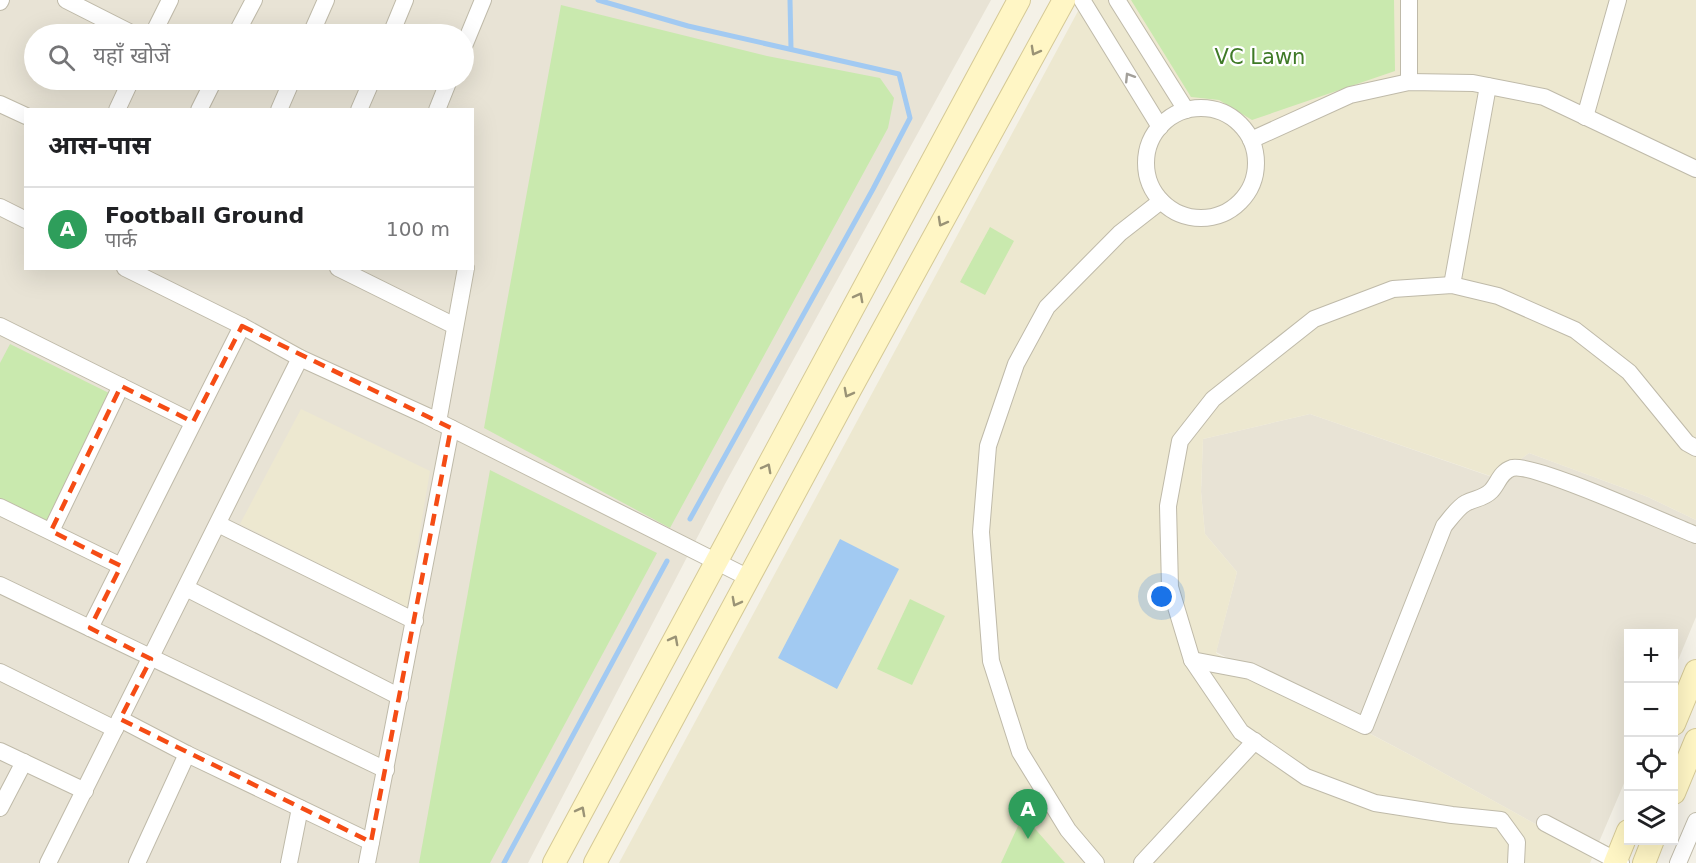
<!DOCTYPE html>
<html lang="hi">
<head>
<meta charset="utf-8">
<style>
  :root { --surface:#fff; --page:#f2f2f2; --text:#202124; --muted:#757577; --line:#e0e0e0; --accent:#ea580c }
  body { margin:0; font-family:"DejaVu Sans","Noto Sans Devanagari",sans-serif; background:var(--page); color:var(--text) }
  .controls { position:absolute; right:18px; bottom:18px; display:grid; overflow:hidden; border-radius:0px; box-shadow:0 6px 24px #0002 }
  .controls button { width:54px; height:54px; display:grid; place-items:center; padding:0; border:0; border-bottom:2px solid var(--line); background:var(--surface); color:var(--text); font:30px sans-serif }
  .you { position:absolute; left:1162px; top:597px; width:21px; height:21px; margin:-15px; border:4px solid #fff; border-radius:50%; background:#1a73e8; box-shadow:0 0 0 9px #1a73e833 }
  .badge { display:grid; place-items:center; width:39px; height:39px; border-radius:50%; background:var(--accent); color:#fff; font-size:20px; font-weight:700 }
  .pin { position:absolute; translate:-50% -50px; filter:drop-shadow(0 2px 3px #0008) }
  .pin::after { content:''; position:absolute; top:32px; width:21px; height:18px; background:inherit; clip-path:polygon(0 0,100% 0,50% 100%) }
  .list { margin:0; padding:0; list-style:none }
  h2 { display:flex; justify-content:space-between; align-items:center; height:78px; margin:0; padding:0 24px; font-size:26px }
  h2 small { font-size:20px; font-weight:400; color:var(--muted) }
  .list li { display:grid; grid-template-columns:39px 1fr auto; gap:18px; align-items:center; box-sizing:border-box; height:84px; padding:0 24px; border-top:2px solid var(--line) }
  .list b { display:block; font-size:22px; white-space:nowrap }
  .list p { margin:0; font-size:20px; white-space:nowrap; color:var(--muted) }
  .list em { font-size:20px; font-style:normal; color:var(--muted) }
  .icon { flex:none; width:33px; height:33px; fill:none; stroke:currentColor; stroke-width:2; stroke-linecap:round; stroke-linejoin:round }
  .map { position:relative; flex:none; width:1696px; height:863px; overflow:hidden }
  .search { position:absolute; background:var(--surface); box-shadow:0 6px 24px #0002; left:24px; top:24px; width:450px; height:66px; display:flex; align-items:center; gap:15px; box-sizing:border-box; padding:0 21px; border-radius:33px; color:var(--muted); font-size:22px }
  .panel { position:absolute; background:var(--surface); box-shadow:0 6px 24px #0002; left:24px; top:108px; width:450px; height:162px; border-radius:0px }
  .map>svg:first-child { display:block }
  .residential { fill:#e8e3d5; fill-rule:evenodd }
  .education { fill:#ede8d0 }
  .green { fill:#c9e9ae }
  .water { fill:#a2caf2 }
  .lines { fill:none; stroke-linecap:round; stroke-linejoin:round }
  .stream { stroke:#a2caf2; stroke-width:5 }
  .street-casing { stroke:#bfbaa9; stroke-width:18 }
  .secondary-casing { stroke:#d5c996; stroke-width:24 }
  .street { stroke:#fff; stroke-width:16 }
  .secondary { stroke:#fff6c5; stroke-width:22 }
  .oneway { stroke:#9a9376 }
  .oneway2 { stroke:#a3a09a }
  .marked { fill:none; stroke:#f54c15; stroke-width:4.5; stroke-dasharray:12 8; stroke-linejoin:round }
  .labels { text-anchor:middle; stroke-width:4.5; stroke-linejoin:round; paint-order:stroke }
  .park-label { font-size:21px; fill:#3f7a27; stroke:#fff }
</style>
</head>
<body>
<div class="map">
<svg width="1696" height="863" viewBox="0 0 1696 863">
  <rect width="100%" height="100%" fill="#f4f1e7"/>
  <!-- residential -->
  <g class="residential">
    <path d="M 0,0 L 991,0 L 725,484 L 528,863 L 0,863 ZM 34,34 L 464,34 L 464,80 L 34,80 ZM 26,110 L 472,110 L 472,268 L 26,268 Z"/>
    <path d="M 1310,414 L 1495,478 L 1529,453 L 1648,497 L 1696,520 L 1696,617 L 1674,670 L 1674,634 L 1628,634 L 1628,774 L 1593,856 L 1418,759 L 1216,652 L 1237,572 L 1205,534 L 1201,492 L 1203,439 Z"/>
  </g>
  <!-- education -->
  <g class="education">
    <path d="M 1084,0 L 1696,0 L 1696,520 L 1648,497 L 1529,453 L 1496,478 L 1310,414 L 1203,439 L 1201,492 L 1205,534 L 1237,572 L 1216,653 L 1418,759 L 1593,856 L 1590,863 L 619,863 Z"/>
    <path d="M 301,409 L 430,471 L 407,608 L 240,524 Z"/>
  </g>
  <!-- green -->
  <g class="green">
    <path d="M 1131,0 L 1394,0 L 1395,71 L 1252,120 L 1219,100 L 1191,97 Z"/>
    <path d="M 561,5 L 767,56 L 880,78 L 894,98 L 888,128 L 670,528 L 484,428 Z"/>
    <path d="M 990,227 L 1014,241 L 985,295 L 960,282 Z"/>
    <path d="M 10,344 L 115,396 L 51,525 L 0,500 L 0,363 Z"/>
    <path d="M 490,470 L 657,553 L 490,863 L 419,863 Z"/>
    <path d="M 910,599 L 945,616 L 912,685 L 877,669 Z"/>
    <path d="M 1023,815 L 1065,863 L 1001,863 Z"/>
  </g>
  <!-- water -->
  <path class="water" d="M 840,539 L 899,569 L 837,689 L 778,658 Z"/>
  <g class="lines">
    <!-- stream -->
    <g class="stream">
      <path d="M 598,0 L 688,26 L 899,74 L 910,118 L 873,189 L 690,519"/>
      <path d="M 790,0 L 791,49"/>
      <path d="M 504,863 L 667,561"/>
    </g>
    <!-- street casing -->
    <g class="street-casing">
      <g id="street">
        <path d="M 66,0 L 133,34"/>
        <path d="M 1082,0 L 1160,127"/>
        <path d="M 1117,0 L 1186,110"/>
        <path d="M 0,2 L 1,0"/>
        <path d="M 153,34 L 170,0"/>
        <path d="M 236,34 L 254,0"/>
        <path d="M 311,34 L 326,0"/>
        <path d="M 391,34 L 405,0"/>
        <path d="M 464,46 L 483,0"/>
        <path d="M 1409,82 L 1409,0"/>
        <path d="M 0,104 L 26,116"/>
        <circle cx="1201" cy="163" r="55"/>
        <path d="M 117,110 L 131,80"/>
        <path d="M 199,110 L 214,80"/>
        <path d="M 279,110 L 292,80"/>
        <path d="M 359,110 L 372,80"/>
        <path d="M 437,110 L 449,80"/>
        <path d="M 1585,117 L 1618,0"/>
        <path d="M 1251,140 L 1350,95 L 1409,82 L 1473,83 L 1544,97 L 1696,169"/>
        <path d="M 0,207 L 26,220"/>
        <path d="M 125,268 L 242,326 L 300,358 L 427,416 L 749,578"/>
        <path d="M 338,268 L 455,326"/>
        <path d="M 1452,285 L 1488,86"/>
        <path d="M 0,326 L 193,422"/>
        <path d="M 438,422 L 466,268"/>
        <path d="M 0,507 L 121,566"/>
        <path d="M 218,524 L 415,621"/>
        <path d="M 51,531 L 121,386"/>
        <path d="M 0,585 L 386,770"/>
        <path d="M 186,588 L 400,697"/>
        <path d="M 90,628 L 242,326"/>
        <path d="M 1192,660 L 1250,671 L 1365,726 L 1444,526 C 1450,519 1458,507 1466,503 C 1475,498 1483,499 1491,491 C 1498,484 1500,472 1512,468 C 1533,462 1667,524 1696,535"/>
        <path d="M 0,672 L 115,729"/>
        <path d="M 120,719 L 187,754 L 371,842"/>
        <path d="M 0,751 L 85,791"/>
        <path d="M 0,808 L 24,762"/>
        <path d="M 1545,823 L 1621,863"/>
        <path d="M 48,863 L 300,358"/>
        <path d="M 137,863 L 187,754"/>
        <path d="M 289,863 L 300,808"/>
        <path d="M 367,863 L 451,428"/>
        <path d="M 1096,863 L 1068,830 L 1020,752 L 991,661 L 981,532 L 988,446 L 1016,364 L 1047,307 L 1120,233 L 1161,201"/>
        <path d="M 1142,863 L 1255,741"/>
        <path d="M 1516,863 L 1517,842 L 1501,820 L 1452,815 L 1375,803 L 1306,777 L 1241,732 L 1192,660 L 1170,587 L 1168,506 L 1180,441 L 1213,399 L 1314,319 L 1393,289 L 1452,285 L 1498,296 L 1575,330 L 1629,372 L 1687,443 L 1696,448"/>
        <path d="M 1678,863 L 1696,821"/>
      </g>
    </g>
    <!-- secondary casing -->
    <g class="secondary-casing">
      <g id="secondary">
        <path d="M 1674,724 L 1696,671"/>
        <path d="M 1674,793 L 1696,740"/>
        <path d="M 554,863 L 1019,0"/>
        <path d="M 595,863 L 851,388 L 1064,0"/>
        <path d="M 1615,863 L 1628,831"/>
        <path d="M 1644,863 L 1653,840"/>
      </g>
    </g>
    <!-- street -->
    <use href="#street" class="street"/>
    <!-- secondary -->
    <use href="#secondary" class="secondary"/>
  </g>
  <!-- one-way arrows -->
  <defs><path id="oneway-chevron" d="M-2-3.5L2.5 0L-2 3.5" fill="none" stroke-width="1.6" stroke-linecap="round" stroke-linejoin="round" transform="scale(1.5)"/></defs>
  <g class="oneway">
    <use href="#oneway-chevron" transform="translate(1035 51) rotate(119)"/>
    <use href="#oneway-chevron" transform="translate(942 222) rotate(119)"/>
    <use href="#oneway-chevron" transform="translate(859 297) rotate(-62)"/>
    <use href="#oneway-chevron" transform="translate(848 393) rotate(118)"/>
    <use href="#oneway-chevron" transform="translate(767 468) rotate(-62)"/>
    <use href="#oneway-chevron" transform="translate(736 602) rotate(118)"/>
    <use href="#oneway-chevron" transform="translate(674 640) rotate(-62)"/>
    <use href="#oneway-chevron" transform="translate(581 811) rotate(-62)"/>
  </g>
  <use class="oneway2" href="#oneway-chevron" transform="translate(1129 77) rotate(-122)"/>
  <!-- marked area -->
  <path class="marked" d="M 242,326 L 451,428 L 371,842 L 120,719 L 151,659 L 90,628 L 121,566 L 51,531 L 121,386 L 193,422 Z"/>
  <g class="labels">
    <!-- park labels -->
    <g class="park-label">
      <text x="1260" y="64">VC Lawn</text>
    </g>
  </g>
</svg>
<div class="controls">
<button>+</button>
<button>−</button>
<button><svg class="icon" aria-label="locate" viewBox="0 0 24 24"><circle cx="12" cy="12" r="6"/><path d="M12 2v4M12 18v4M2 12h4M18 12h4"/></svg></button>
<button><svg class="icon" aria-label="layers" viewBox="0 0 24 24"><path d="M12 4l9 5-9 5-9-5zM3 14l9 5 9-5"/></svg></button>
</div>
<div class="you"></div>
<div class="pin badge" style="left:1028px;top:839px;background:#2e9e5b">A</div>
<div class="search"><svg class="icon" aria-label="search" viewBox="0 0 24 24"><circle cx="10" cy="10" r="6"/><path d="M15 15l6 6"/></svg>यहाँ खोजें</div>
<section class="panel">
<h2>आस-पास<small></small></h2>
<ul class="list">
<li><span class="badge" style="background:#2e9e5b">A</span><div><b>Football Ground</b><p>पार्क</p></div><em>100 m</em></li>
</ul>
</section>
</div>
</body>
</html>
